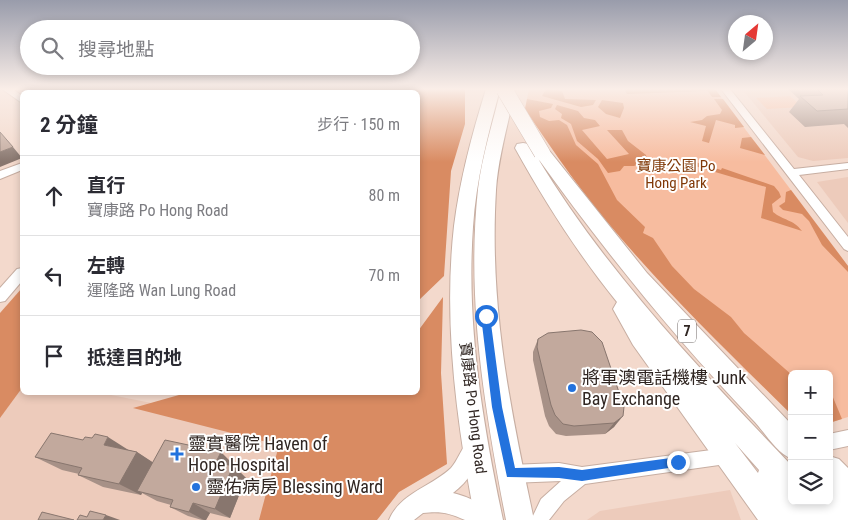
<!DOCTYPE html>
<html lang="zh-TW">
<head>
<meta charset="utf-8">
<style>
  :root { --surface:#fff; --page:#f7f7f7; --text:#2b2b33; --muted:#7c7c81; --line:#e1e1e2 }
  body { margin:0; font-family:"Roboto Condensed","Noto Sans TC",sans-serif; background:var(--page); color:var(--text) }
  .controls { position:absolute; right:15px; bottom:15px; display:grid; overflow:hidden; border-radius:8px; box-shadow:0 2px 8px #0003 }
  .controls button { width:45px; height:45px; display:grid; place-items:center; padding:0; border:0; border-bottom:1px solid var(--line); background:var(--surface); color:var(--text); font:25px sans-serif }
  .compass { position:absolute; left:728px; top:15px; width:45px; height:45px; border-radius:50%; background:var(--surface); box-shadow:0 2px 8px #0003; rotate:29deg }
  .stop { position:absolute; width:15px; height:15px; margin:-11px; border:4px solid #2372dd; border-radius:50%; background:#fff }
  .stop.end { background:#2372dd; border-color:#fff; box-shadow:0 1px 5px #0008 }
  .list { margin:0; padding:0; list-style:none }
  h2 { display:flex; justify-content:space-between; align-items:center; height:65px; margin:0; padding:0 20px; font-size:21px }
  h2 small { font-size:16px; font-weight:400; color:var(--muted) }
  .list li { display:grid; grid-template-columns:32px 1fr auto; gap:15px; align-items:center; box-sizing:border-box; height:80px; padding:0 20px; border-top:1px solid var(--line) }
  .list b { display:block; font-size:19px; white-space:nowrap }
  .list p { margin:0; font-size:16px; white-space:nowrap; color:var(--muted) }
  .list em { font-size:16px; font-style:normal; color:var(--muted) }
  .icon { flex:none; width:28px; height:28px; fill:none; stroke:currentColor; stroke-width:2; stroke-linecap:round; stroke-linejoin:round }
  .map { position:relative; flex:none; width:848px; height:520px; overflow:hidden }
  .search { position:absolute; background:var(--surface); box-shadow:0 2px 8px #0003; left:20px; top:20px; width:400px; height:55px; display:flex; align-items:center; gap:12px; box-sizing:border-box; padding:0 18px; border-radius:28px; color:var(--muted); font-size:19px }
  .panel { position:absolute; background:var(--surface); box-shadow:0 2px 8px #0003; left:20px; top:90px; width:400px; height:305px; border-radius:8px }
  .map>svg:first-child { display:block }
  .built { fill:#edcbbb }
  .green { fill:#f7bc9f }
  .forest { fill:#d98b62 }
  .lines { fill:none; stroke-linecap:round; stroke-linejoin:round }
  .minor-casing { stroke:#c7aea2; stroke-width:2 }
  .tertiary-casing { stroke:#c7aea2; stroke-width:2 }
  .primary-casing { stroke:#c7aea2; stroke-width:2 }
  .trunk-casing { stroke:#c7aea2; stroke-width:2 }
  .minor { fill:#fff; fill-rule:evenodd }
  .tertiary { fill:#fff; fill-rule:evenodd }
  .primary { fill:#fff; fill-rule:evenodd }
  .trunk { fill:#fff; fill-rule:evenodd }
  .trunk-bridge-casing { stroke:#c7aea2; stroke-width:17; stroke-linecap:butt }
  .trunk-bridge { stroke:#fff; stroke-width:16 }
  .wall { fill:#a79187 }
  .shaded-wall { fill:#88766e }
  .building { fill:#c2a99d; stroke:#88766e }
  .route { fill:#2372dd }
  .poi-dot { fill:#2372dd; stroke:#fff; stroke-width:2 }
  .labels { text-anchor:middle; stroke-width:4; stroke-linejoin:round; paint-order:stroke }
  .shield { fill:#fff; stroke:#6e6764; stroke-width:1 }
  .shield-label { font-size:14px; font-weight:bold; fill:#302622 }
  .park-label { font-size:15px; fill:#803807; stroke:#fff }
  .street-label { font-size:15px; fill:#302622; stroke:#fff }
  .near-poi-label { font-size:18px; fill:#302622; stroke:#fff; text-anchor:start }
</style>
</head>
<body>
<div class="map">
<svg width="848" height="520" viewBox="0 0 848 520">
  <rect width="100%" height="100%" fill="#f3d9cc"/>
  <!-- built -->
  <g class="built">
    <path d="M 742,89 L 848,89 L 848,158 L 813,161 L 798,157 Z"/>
    <path d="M 848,177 L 848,223 L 817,182 Z"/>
    <path d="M 0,366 L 22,370 L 22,392 L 101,393 L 287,430 L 422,478 L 399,492 L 377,520 L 0,520 Z"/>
    <path d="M 730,490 L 741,520 L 587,520 L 600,511 Z"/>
  </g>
  <!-- green -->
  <g class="green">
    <path d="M 529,89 L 715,89 L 848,266 L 848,417 L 829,423 L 829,374 L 792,374 L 792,415 C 733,357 674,300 620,237 C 585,197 555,154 525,109 Z"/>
    <path d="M 790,96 L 802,107 L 767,109 L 756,98 Z"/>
  </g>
  <!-- forest -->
  <g class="forest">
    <path d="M 117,89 L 267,89 L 264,92 L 112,92 Z"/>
    <path d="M 311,89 L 465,89 L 465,124 L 451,171 L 444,276 L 418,301 L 418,92 L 308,92 Z"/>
    <path d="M 546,89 L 562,91 L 565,99 L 596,100 L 593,105 L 581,107 L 542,96 Z"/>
    <path d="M 624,89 L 715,89 L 721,97 L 712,97 L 708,91 L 627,94 Z"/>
    <path d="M 527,99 L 553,104 L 551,108 L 539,111 L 540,117 L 549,121 L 559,120 L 567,125 L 576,145 L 598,164 L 617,200 L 645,227 L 643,233 L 653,238 L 672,266 L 694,289 L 731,317 L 744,333 L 792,375 L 792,415 C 733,357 674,300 620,237 C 585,197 555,154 525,109 Z"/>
    <path d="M 714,99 L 723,99 L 744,127 L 735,128 L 735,125 L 716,120 L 709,143 L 702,141 L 706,126 L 690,122 L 702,120 L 707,116 L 720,114 L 722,110 Z"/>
    <path d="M 602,100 L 623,103 L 624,108 L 620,118 L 606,114 L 598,107 Z"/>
    <path d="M 557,105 L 578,111 L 584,118 L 595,120 L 600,126 L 582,130 L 607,159 L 629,154 L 607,130 L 622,130 L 628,141 L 646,155 L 647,161 L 634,166 L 624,166 L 620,171 L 608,173 L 598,159 L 577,141 L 571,124 L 561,118 L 562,114 L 555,109 Z"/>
    <path d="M 751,137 L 765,155 L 740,148 L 742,138 Z"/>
    <path d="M 695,162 L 721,170 L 722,168 L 774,186 L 779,192 L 781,197 L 772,204 L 773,212 C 784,221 793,219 802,231 L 761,218 L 766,187 L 695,166 Z"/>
    <path d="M 791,190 L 848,266 L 848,272 L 822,245 L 809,221 L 802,214 L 783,210 L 779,206 L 785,202 L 786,192 Z"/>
    <path d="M 22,288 L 22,388 L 0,418 L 0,313 Z"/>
    <path d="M 443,297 L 441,373 L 447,464 L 399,492 L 377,520 L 259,520 L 279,445 L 133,408 L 186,393 L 418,392 L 418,331 Z"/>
    <path d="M 829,393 L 832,395 L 842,419 L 829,423 Z"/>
  </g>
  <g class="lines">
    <!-- minor casing -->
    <g class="minor-casing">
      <g id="minor">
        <path d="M 2,89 L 13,89 L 22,96 L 22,103 Z"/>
        <path d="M 721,89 L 730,89 L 794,169 L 848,163 L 848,169 L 799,175 L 848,237 L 848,251 L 844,249 Z"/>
        <path d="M 22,163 L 22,170 L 0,179 L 0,171 Z"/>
        <path d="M 22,268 L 22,281 L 5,301 L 0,302 L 0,288 L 17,269 Z"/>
        <path d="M 848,430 L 848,446 L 829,450 L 829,434 Z"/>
        <path d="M 719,449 L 725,451 L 727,457 L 725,463 L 719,465 L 585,484 L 564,501 L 549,520 L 531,520 L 541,499 L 561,481 L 510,483 L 504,480 L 501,474 L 504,468 L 510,465 L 559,463 L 582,467 Z"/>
      </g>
    </g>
    <!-- tertiary casing -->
    <g class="tertiary-casing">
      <path id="tertiary" d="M 474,438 L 481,441 L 484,448 C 477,466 469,481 453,493 C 469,497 486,504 493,520 C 485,520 472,520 465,520 C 449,513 441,511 423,513 L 414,520 L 389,520 C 400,493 431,487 451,468 C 460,458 462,443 474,438 Z"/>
    </g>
    <!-- primary casing -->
    <g class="primary-casing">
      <g id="primary">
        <path d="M 486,89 L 500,89 C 488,135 476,180 473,227 C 466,326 483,424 503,520 L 475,520 C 457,423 443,324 454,226 C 460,179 472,134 486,89 Z"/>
        <path d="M 501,89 L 515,89 C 509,122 498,157 496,190 C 489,306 510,408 534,520 L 506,520 C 485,410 466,301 478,189 C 482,156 493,122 501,89 Z"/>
      </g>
    </g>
    <!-- trunk casing -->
    <g class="trunk-casing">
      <path id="trunk" d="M 523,143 L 529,144 L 534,153 L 536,149 L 548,149 L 647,273 L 792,425 L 792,459 C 775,452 765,432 752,419 C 674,337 603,249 537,157 C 606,272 700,369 792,466 L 792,501 L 829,501 L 829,456 L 839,459 L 848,468 L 848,520 L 758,520 L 633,345 L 613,309 L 617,302 C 578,254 545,202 515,148 L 517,144 ZM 735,443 L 759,470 L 758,473 Z"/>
    </g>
    <!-- minor -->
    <use href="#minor" class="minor"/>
    <!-- tertiary -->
    <use href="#tertiary" class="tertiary"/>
    <!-- primary -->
    <use href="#primary" class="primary"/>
    <!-- trunk -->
    <use href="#trunk" class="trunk"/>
    <!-- trunk-bridge casing -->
    <g class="trunk-bridge-casing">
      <path id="trunk-bridge" d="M 504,89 L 542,153"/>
    </g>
    <!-- trunk-bridge -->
    <use href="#trunk-bridge" class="trunk-bridge"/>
  </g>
  <!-- wall -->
  <g class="wall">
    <path d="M 38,89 L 83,89 L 79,92 L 41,92 Z"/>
    <path d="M 788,89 L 848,89 L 848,128 L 844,124 L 805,127 L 789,112 L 799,99 Z"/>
    <path d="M 538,339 L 624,407 L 614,427 L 605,434 L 566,436 L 556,434 L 549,426 L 545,416 L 533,360 L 533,352 Z"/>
    <path d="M 128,450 L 137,452 L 153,463 L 234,465 L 234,466 L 246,478 L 230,518 L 210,513 L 206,520 L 202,520 L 188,516 L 170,507 L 171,505 L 157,501 L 142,493 L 141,495 L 103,487 L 78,475 L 79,474 L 62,470 L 35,457 Z"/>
  </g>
  <!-- shaded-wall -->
  <g class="shaded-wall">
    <path d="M 53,89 L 83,89 L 79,92 L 55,92 Z"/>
    <path d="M 13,147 L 22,158 L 0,167 L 0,152 Z"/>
    <path d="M 623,416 L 614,427 L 605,434 L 614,423 Z"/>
    <path d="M 108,437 L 130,451 L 104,445 Z"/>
    <path d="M 137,452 L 157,465 L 137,491 L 142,493 L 141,495 L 119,484 Z"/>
    <path d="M 221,452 L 234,465 L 234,466 L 246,478 L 230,518 L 215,509 L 216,462 Z"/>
    <path d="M 193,503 L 210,513 L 206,520 L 204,520 L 189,512 Z"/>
    <path d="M 106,515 L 120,520 L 103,520 Z"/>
  </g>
  <!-- building -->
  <g class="building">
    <path d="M 817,89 L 848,89 L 848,109 L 817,111 L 800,96 L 823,95 Z"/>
    <path d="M 0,132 L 13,147 L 0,152 Z"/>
    <path d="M 581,330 L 592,332 L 602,342 L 624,407 L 623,416 L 614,423 L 574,426 L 563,424 L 555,415 L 551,405 L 537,347 L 538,339 L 548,333 Z"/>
    <path d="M 51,433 L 83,440 L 85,437 L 92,438 L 95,434 L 108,437 L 104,445 L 137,452 L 119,484 L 78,475 L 82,468 L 35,457 Z"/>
    <path d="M 165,440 L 221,452 L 216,462 L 233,466 L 215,509 L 193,503 L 189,512 L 170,507 L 173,500 L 137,491 Z"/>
    <path d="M 90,511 L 106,515 L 103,520 L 77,520 L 80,515 L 87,517 Z"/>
    <path d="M 42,512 L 74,520 L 38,520 Z"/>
  </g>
  <!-- sky -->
  <linearGradient id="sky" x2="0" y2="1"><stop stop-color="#999cab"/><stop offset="0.55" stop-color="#faeee8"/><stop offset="1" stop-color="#faeee8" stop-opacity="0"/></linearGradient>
  <rect width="848" height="162" fill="url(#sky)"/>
  <!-- route -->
  <path class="route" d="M 486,312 L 490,316 L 502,407 L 515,468 L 559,467 L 582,470 L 678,457 L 682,458 L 682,466 L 582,481 L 559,478 L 507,477 L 492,407 L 481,316 Z"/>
  <!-- markers -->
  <g class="poi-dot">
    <circle cx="572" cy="388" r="5"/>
    <path d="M174.5 446.5h5v5h5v5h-5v5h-5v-5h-5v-5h5z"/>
    <circle cx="196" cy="487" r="5"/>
  </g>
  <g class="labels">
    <!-- shield labels -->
    <rect class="shield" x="678" y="319.5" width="18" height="23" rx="4"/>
    <g class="shield-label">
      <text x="687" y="336">7</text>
    </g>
    <!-- park labels -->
    <g class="park-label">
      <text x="676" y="171">寶康公園 Po<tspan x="676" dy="17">Hong Park</tspan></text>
    </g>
    <!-- street labels -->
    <g class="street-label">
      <text transform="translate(473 408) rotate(83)" y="5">寶康路 Po Hong Road</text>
    </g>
    <!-- near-poi labels -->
    <g class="near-poi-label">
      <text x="582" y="384">將軍澳電話機樓 Junk<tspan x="582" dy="21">Bay Exchange</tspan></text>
      <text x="188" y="450">靈實醫院 Haven of<tspan x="188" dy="21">Hope Hospital</tspan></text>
      <text x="206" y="493">靈佑病房 Blessing Ward</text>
    </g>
  </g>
</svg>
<div class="controls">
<button>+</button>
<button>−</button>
<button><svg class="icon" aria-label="layers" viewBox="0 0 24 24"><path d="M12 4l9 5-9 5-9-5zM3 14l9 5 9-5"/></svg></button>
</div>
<svg class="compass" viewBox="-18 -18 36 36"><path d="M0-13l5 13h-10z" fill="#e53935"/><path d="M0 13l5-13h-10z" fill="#7c7c81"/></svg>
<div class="stop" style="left:486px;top:316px"></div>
<div class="stop end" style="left:678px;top:462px"></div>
<div class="search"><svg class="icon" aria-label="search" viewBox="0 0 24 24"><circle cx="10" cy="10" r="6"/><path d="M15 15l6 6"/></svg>搜尋地點</div>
<section class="panel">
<h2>2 分鐘<small>步行 · 150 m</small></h2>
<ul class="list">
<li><svg class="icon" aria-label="ahead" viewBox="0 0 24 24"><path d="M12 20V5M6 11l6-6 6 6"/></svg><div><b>直行</b><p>寶康路 Po Hong Road</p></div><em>80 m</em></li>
<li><svg class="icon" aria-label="left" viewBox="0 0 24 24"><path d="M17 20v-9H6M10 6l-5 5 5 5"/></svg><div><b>左轉</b><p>運隆路 Wan Lung Road</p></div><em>70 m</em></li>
<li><svg class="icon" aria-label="arrive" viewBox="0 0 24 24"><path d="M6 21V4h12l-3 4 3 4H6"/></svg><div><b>抵達目的地</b></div></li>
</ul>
</section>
</div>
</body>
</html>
